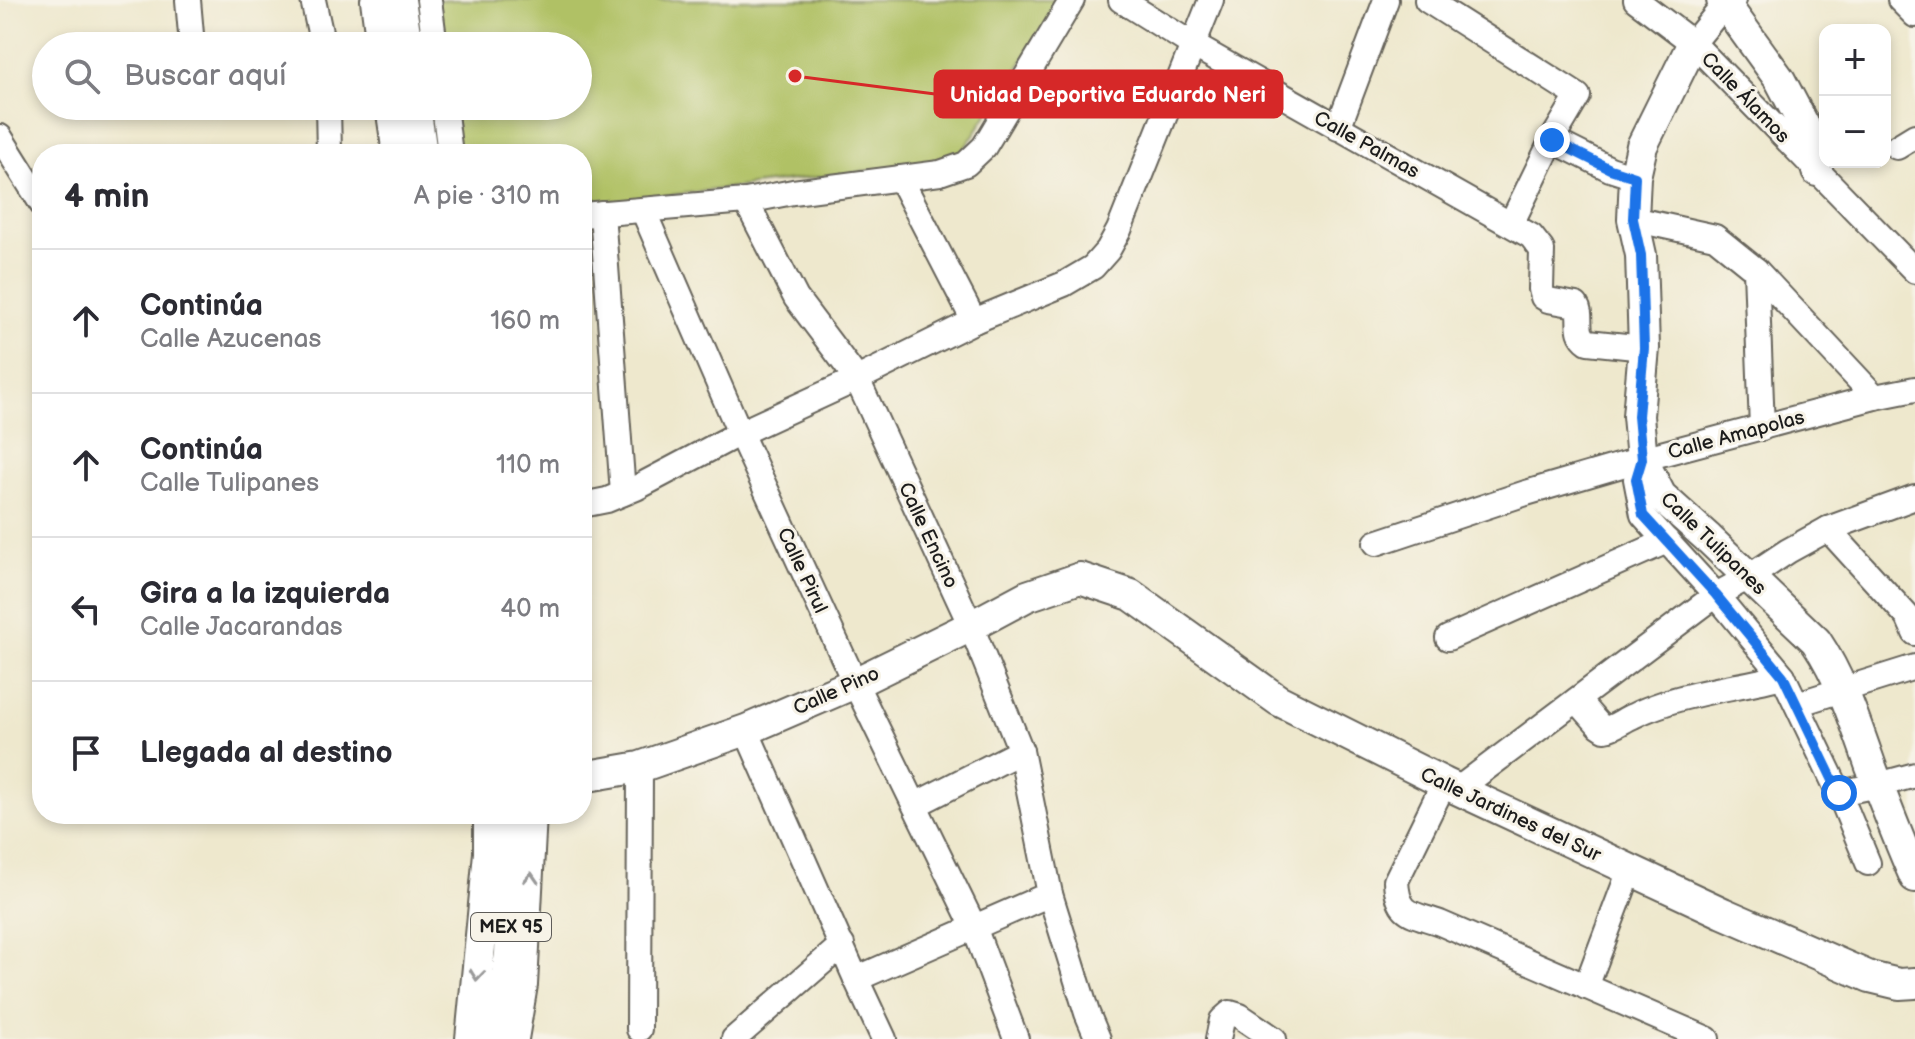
<!DOCTYPE html>
<html lang="es">
<head>
<meta charset="utf-8">
<style>
  :root { --surface:#fff; --page:#f2f2f3; --text:#2b2b33; --muted:#7c7c81; --line:#e1e1e2 }
  body { margin:0; font-family:"Balsamiq Sans",sans-serif; background:var(--page); color:var(--text) }
  .controls { position:absolute; right:24px; top:24px; display:grid; overflow:hidden; border-radius:16px; box-shadow:0 4px 12px #0003 }
  .controls button { width:72px; height:72px; display:grid; place-items:center; padding:0; border:0; border-bottom:2px solid var(--line); background:var(--surface); color:var(--text); font:40px sans-serif }
  .stop { position:absolute; width:24px; height:24px; margin:-18px; border:6px solid #1a73e8; border-radius:50%; background:#fff }
  .stop.end { background:#1a73e8; border-color:#fff; box-shadow:0 2px 8px #0008 }
  .list { margin:0; padding:0; list-style:none }
  h2 { display:flex; justify-content:space-between; align-items:center; height:104px; margin:0; padding:0 32px; font-size:34px }
  h2 small { font-size:26px; font-weight:400; color:var(--muted) }
  .list li { display:grid; grid-template-columns:52px 1fr auto; gap:24px; align-items:center; box-sizing:border-box; height:144px; padding:0 32px; border-top:2px solid var(--line) }
  .list b { display:block; font-size:30px; white-space:nowrap }
  .list p { margin:0; font-size:26px; white-space:nowrap; color:var(--muted) }
  .list em { font-size:26px; font-style:normal; color:var(--muted) }
  .icon { flex:none; width:44px; height:44px; fill:none; stroke:currentColor; stroke-width:2; stroke-linecap:round; stroke-linejoin:round }
  .map { position:relative; flex:none; width:1915px; height:1039px; overflow:hidden }
  .search { position:absolute; background:var(--surface); box-shadow:0 4px 12px #0003; left:32px; top:32px; width:560px; height:88px; display:flex; align-items:center; gap:20px; box-sizing:border-box; padding:0 28px; border-radius:44px; color:var(--muted); font-size:30px }
  .panel { position:absolute; background:var(--surface); box-shadow:0 4px 12px #0003; left:32px; top:144px; width:560px; height:680px; border-radius:32px }
  .map>svg:first-child { display:block }
  .green { fill:#b0c165; stroke:#666e40; stroke-width:2 }
  .lines { fill:none; stroke-linecap:round; stroke-linejoin:round }
  .minor-casing { stroke:#66635a; stroke-width:28 }
  .major-casing { stroke:#66635a; stroke-width:34 }
  .minor { stroke:#fff; stroke-width:24 }
  .major { stroke:#fff; stroke-width:30 }
  .oneway { stroke:#999 }
  .route { stroke:#1a73e8; stroke-width:10 }
  .labels { text-anchor:middle; stroke-width:6; stroke-linejoin:round; paint-order:stroke }
  .shield { fill:#f7f3e8; stroke:#5e5c59; stroke-width:2 }
  .shield-label { font-size:18px; font-weight:bold; fill:#1c1c1c }
  .street-label { font-size:20px; fill:#1c1c1c; stroke:#f7f3e8 }
  .leader { fill:none; stroke:#d62828; stroke-width:3 }
  .callout-dot { fill:#d62828; stroke:#f7f3e8; stroke-width:3 }
  .callout { fill:#d62828; stroke:#d62828; stroke-width:3 }
  .callout-label { font-size:22px; text-anchor:middle; font-weight:bold; fill:#fff }
</style>
</head>
<body>
<div class="map">
<svg width="1915" height="1039" viewBox="0 0 1915 1039">
  <rect width="100%" height="100%" fill="#f7f3e8"/>
  <filter id="ink" filterUnits="userSpaceOnUse"><feTurbulence type="fractalNoise" baseFrequency=".0125" numOctaves="2"/><feDisplacementMap in="SourceGraphic" scale="16" xChannelSelector="R" yChannelSelector="G"/><feConvolveMatrix kernelMatrix="1 2 1 2 8 2 1 2 1" color-interpolation-filters="sRGB"/></filter>
  <filter id="wash" filterUnits="userSpaceOnUse"><feTurbulence type="fractalNoise" baseFrequency=".006" numOctaves="4" result="noise"/><feDisplacementMap in="SourceGraphic" scale="32" xChannelSelector="R" yChannelSelector="G"/><feGaussianBlur stdDeviation="1.8" result="paint"/><feColorMatrix in="noise" values="0 0 0 0 0 0 0 0 0 0 0 0 0 0 0 0 0 1.4 0 .05"/><feComposite in="paint" operator="in"/></filter>
  <g filter="url(#wash)">
    <rect width="100%" height="100%" fill="#eee8cd"/>
    <!-- green -->
    <path class="green" d="M 419,0 L 1063,0 L 957,160 L 582,206 L 582,154 L 452,154 L 442,106 L 578,106 L 578,46 L 429,46 Z"/>
  </g>
  <g filter="url(#ink)">
    <g class="lines">
      <!-- minor casing -->
      <g class="minor-casing">
        <g id="minor">
          <path d="M 188,0 L 192,46"/>
          <path d="M 313,0 L 323,46"/>
          <path d="M 429,0 L 435,46"/>
          <path d="M 1121,0 L 1193,45 L 1531,236 L 1542,250 L 1541,289 L 1543,297 L 1548,300 L 1576,305 C 1584,317 1573,332 1588,342 L 1644,348"/>
          <path d="M 1427,0 L 1578,96 L 1552,140 L 1511,224"/>
          <path d="M 1636,0 L 1693,43 L 1915,271"/>
          <path d="M 1900,0 L 1915,15"/>
          <path d="M 1693,43 L 1725,4 L 1733,0"/>
          <path d="M 328,106 L 329,154"/>
          <path d="M 444,106 L 450,154"/>
          <path d="M 1338,128 L 1386,0"/>
          <path d="M 0,137 L 42,204"/>
          <path d="M 1552,140 L 1610,169 L 1635,177"/>
          <path d="M 1897,147 L 1915,136"/>
          <path d="M 900,178 L 974,321"/>
          <path d="M 746,201 L 796,298 L 857,379 L 971,626 L 1021,751 L 1050,894 L 1087,1013 L 1098,1039"/>
          <path d="M 643,210 L 740,433 L 855,683 L 974,927 L 1016,1039"/>
          <path d="M 602,213 L 623,493"/>
          <path d="M 582,215 L 746,201 L 793,192 L 940,173 L 966,164 L 984,147 L 1072,0"/>
          <path d="M 1633,219 L 1715,237 L 1756,270 L 1875,397"/>
          <path d="M 1756,270 L 1762,428"/>
          <path d="M 1642,459 L 1636,479 L 1643,515 L 1716,595 L 1783,676 L 1839,793 L 1868,863"/>
          <path d="M 582,505 L 607,500 L 636,488 L 740,433 L 857,379 L 974,321 L 1064,284 L 1093,267 L 1108,250 L 1119,230 L 1211,0"/>
          <path d="M 1828,529 L 1908,617 L 1915,633"/>
          <path d="M 1376,543 L 1526,493 L 1642,459 L 1875,397 L 1915,389"/>
          <path d="M 1448,638 L 1667,541"/>
          <path d="M 1577,700 L 1599,725 L 1605,729 C 1616,727 1623,720 1633,716 C 1644,710 1656,706 1668,702 C 1705,690 1745,686 1783,676"/>
          <path d="M 1797,704 L 1915,667"/>
          <path d="M 746,730 L 856,979 L 884,1039"/>
          <path d="M 1444,783 L 1396,881 C 1398,916 1412,913 1440,923 L 1707,1039"/>
          <path d="M 1457,790 L 1716,595 L 1749,577 L 1788,551 L 1828,529 L 1915,497"/>
          <path d="M 1839,793 L 1878,785 L 1915,775"/>
          <path d="M 915,805 L 1021,751"/>
          <path d="M 856,979 L 1050,894"/>
          <path d="M 1586,987 L 1630,870"/>
          <path d="M 639,1029 L 640,767"/>
          <path d="M 516,1039 L 525,985 L 534,814"/>
          <path d="M 734,1039 L 842,945"/>
          <path d="M 1218,1039 L 1222,1020 L 1230,1013 L 1240,1016 L 1274,1039"/>
        </g>
      </g>
      <!-- major casing -->
      <g class="major-casing">
        <g id="major">
          <path d="M 376,0 L 382,46"/>
          <path d="M 400,0 L 407,46"/>
          <path d="M 1722,0 L 1780,80 L 1809,135 L 1817,171"/>
          <path d="M 1693,43 L 1642,146 L 1635,177 L 1633,219 L 1641,255 L 1644,348 L 1638,416 L 1642,459 L 1661,496 L 1709,539 L 1816,641 C 1841,678 1856,724 1871,767 C 1885,804 1899,841 1915,877"/>
          <path d="M 391,106 L 398,154"/>
          <path d="M 415,106 L 422,154"/>
          <path d="M 582,777 L 640,767 L 746,730 L 855,683 L 971,626 L 1027,596 L 1080,578 L 1131,595 L 1278,700 L 1444,783 L 1723,913 L 1870,977 L 1899,984 L 1915,983"/>
          <path d="M 471,1039 L 489,853 L 489,814"/>
          <path d="M 497,1039 L 510,954 L 515,831 L 513,814"/>
        </g>
      </g>
      <!-- minor -->
      <use href="#minor" class="minor"/>
      <!-- major -->
      <use href="#major" class="major"/>
    </g>
    <!-- one-way arrows -->
    <defs><path id="oneway-chevron" d="M-2-3.5L2.5 0L-2 3.5" fill="none" stroke-width="1.6" stroke-linecap="round" stroke-linejoin="round" transform="scale(2)"/></defs>
    <g class="oneway">
      <use href="#oneway-chevron" transform="translate(531 878) rotate(-87)"/>
      <use href="#oneway-chevron" transform="translate(477 975) rotate(96)"/>
    </g>
  </g>
  <g class="lines" filter="url(#ink)">
    <!-- route -->
    <path class="route" d="M 1552,140 L 1610,169 L 1635,177 L 1633,219 L 1641,255 L 1644,348 L 1638,416 L 1642,459 L 1636,479 L 1643,515 L 1716,595 L 1783,676 L 1839,793"/>
  </g>
  <g class="labels">
    <!-- shield labels -->
    <rect class="shield" x="471" y="913" width="80" height="28" rx="6"/>
    <g class="shield-label">
      <text x="511" y="933">MEX 95</text>
    </g>
    <!-- street labels -->
    <g class="street-label">
      <text transform="translate(1746 97) rotate(46)" y="7">Calle Álamos</text>
      <text transform="translate(1367 144) rotate(29)" y="7">Calle Palmas</text>
      <text transform="translate(1736 434) rotate(-15)" y="7">Calle Amapolas</text>
      <text transform="translate(929 535) rotate(65)" y="7">Calle Encino</text>
      <text transform="translate(1714 543) rotate(44)" y="7">Calle Tulipanes</text>
      <text transform="translate(803 570) rotate(65)" y="7">Calle Pirul</text>
      <text transform="translate(836 690) rotate(-24)" y="7">Calle Pino</text>
      <text transform="translate(1511 814) rotate(25)" y="7">Calle Jardines del Sur</text>
    </g>
  </g>
  <!-- callouts -->
  <path class="leader" d="M795 76L935 94"/>
  <circle class="callout-dot" cx="795" cy="76" r="8"/>
  <rect class="callout" x="935" y="71" width="347" height="46" rx="8"/>
  <g class="callout-label">
    <text x="1108" y="102">Unidad Deportiva Eduardo Neri</text>
  </g>
</svg>
<div class="controls">
<button>+</button>
<button>−</button>
</div>
<div class="stop" style="left:1839px;top:793px"></div>
<div class="stop end" style="left:1552px;top:140px"></div>
<div class="search"><svg class="icon" aria-label="search" viewBox="0 0 24 24"><circle cx="10" cy="10" r="6"/><path d="M15 15l6 6"/></svg>Buscar aquí</div>
<section class="panel">
<h2>4 min<small>A pie · 310 m</small></h2>
<ul class="list">
<li><svg class="icon" aria-label="ahead" viewBox="0 0 24 24"><path d="M12 20V5M6 11l6-6 6 6"/></svg><div><b>Continúa</b><p>Calle Azucenas</p></div><em>160 m</em></li>
<li><svg class="icon" aria-label="ahead" viewBox="0 0 24 24"><path d="M12 20V5M6 11l6-6 6 6"/></svg><div><b>Continúa</b><p>Calle Tulipanes</p></div><em>110 m</em></li>
<li><svg class="icon" aria-label="left" viewBox="0 0 24 24"><path d="M17 20v-9H6M10 6l-5 5 5 5"/></svg><div><b>Gira a la izquierda</b><p>Calle Jacarandas</p></div><em>40 m</em></li>
<li><svg class="icon" aria-label="arrive" viewBox="0 0 24 24"><path d="M6 21V4h12l-3 4 3 4H6"/></svg><div><b>Llegada al destino</b></div></li>
</ul>
</section>
</div>
</body>
</html>
